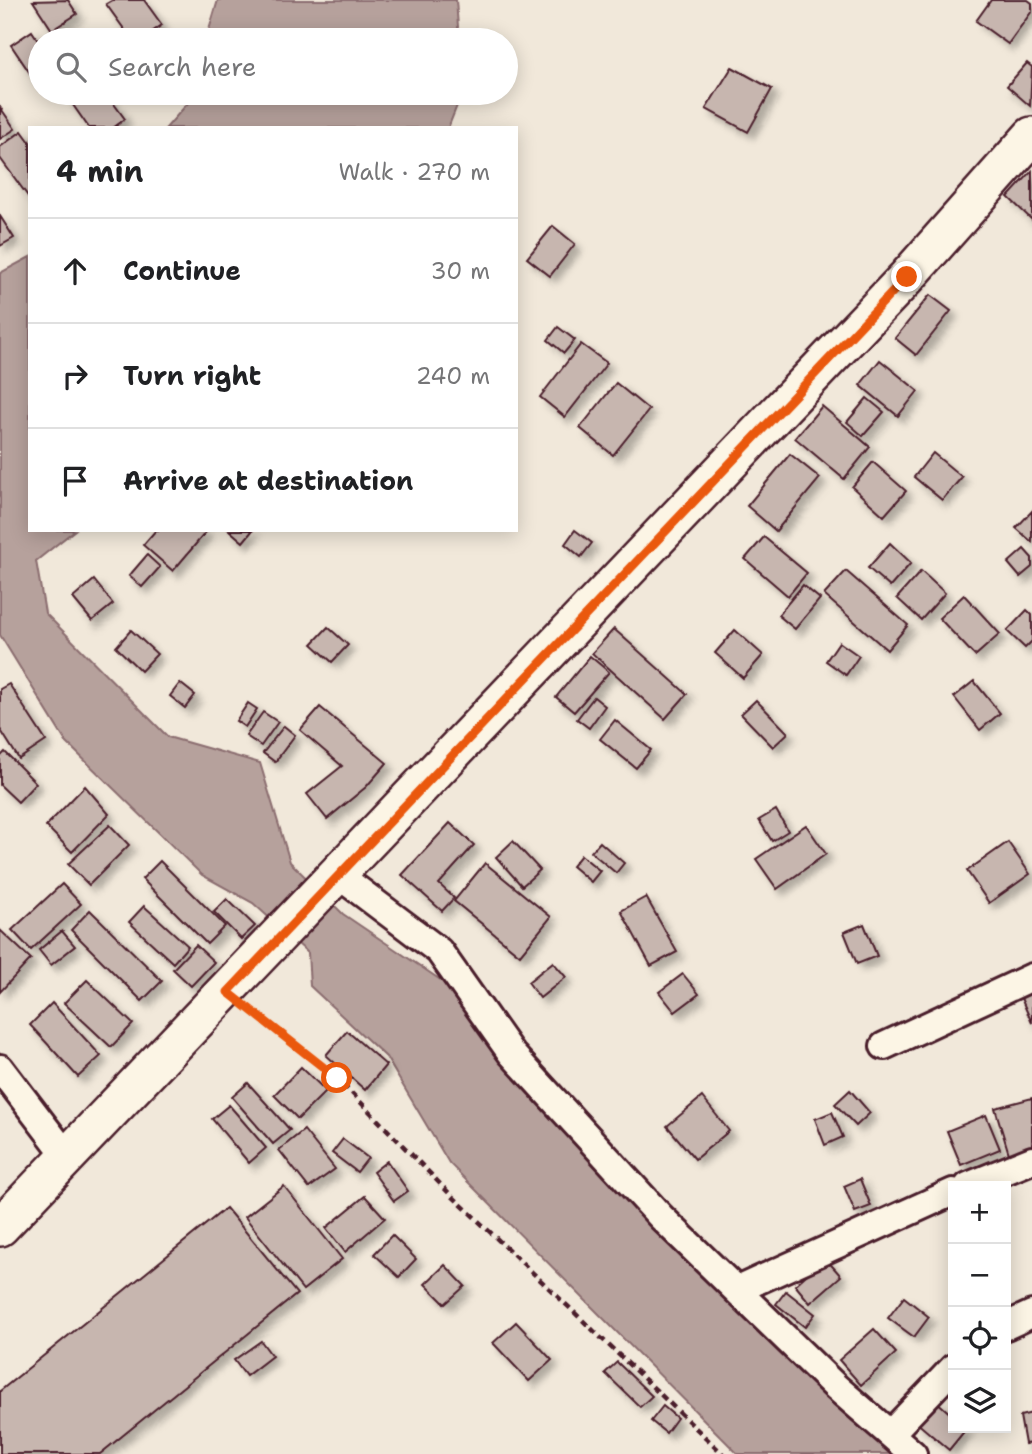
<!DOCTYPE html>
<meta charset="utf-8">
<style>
body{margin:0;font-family:"Shantell Sans",sans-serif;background:#f6f6f6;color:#202124}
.controls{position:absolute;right:21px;bottom:21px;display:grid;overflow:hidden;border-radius:0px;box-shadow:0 4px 18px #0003}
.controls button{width:63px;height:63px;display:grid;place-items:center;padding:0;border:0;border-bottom:2px solid #e0e0e0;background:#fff;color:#202124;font:35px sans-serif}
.stop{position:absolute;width:21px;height:21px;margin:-16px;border:5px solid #ea580c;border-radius:50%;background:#fff}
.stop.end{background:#ea580c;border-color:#fff;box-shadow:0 2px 7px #0008}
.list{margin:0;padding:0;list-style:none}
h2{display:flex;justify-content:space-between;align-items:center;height:91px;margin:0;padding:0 28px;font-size:30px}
h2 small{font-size:23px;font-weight:400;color:#757577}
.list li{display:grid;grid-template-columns:46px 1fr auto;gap:21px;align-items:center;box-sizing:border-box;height:105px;padding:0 28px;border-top:2px solid #e0e0e0}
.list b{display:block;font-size:26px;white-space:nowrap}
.list em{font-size:23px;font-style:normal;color:#757577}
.icon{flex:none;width:38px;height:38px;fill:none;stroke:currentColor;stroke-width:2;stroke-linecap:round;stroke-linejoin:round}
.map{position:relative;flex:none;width:1032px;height:1454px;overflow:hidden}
.search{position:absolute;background:#fff;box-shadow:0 4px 18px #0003;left:28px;top:28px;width:490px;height:77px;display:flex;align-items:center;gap:18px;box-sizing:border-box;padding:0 24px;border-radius:38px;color:#757577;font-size:26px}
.panel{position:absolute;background:#fff;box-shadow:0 4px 18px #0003;left:28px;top:126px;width:490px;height:406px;border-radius:0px}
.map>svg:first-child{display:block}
.water{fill:#b6a19c;stroke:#8b6d6f;stroke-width:2}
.building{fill:#c7b6af;stroke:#4a1f2b;stroke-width:2;filter:url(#shadow)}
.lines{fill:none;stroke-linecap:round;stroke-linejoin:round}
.street-casing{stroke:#4a1f2b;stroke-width:32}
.secondary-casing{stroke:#4a1f2b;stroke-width:42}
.path{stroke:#4a1f2b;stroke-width:4.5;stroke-dasharray:7 5;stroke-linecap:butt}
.street{stroke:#fcf5e5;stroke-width:26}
.secondary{stroke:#fcf5e5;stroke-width:37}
.route{stroke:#ea580c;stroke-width:9}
</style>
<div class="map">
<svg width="1032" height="1454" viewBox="0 0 1032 1454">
<defs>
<filter id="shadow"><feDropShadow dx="6" dy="6" stdDeviation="3.5" flood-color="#0004"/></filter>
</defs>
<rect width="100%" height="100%" fill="#f1e8da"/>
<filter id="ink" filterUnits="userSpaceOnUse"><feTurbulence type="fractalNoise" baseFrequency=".0143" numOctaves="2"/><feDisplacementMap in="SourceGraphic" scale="14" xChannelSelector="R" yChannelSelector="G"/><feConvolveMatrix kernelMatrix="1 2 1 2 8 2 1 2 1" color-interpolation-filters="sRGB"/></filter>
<g filter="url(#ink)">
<g class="water">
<path d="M 218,0 L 456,0 L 459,40 L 206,40 Z"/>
<path d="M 191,93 L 462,93 L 448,128 L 166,128 L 188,103 Z"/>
<path d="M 30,257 L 30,530 L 75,530 L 36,561 L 45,613 L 168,737 L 260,763 L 290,862 L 343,914 L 442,981 L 658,1226 L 891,1454 L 738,1454 L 449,1163 L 386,1057 L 310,986 L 308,953 L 253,903 L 202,875 L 66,742 L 0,635 L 0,273 Z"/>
</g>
<g class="building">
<path d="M 68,0 L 77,14 L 52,30 L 33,1 Z"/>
<path d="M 113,0 L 144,0 L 162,25 L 140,40 L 132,40 L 106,4 Z"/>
<path d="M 991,0 L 1028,0 L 1032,3 L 1032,11 L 1008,44 L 976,21 Z"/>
<path d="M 32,31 L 40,43 L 40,75 L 34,79 L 11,45 Z"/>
<path d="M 1027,63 L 1032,67 L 1030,106 L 1007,86 Z"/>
<path d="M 732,67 L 772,89 L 748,132 L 706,109 Z"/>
<path d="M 70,93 L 106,93 L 125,119 L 113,128 L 89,128 L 66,95 Z"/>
<path d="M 0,107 L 15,129 L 0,139 Z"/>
<path d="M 22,131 L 30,142 L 30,199 L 0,158 L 0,147 Z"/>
<path d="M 1032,171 L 1032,220 L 1008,197 Z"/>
<path d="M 0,216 L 14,238 L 0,246 Z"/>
<path d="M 553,226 L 575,244 L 550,276 L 527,258 Z"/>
<path d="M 930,295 L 951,311 L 916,355 L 895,338 Z"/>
<path d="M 558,327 L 575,340 L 564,353 L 548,340 Z"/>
<path d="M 581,344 L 607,363 L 565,417 L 540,397 Z"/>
<path d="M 880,360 L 918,391 L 898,416 L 860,385 Z"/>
<path d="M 616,383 L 649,410 L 613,455 L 580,428 Z"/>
<path d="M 867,398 L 884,412 L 863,436 L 847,422 Z"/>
<path d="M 822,406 L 870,447 L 844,479 L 795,438 Z"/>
<path d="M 933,453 L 962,477 L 942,500 L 914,477 Z"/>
<path d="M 790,454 L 820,478 L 776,531 L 747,506 Z"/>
<path d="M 873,462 L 906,491 L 884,516 L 852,487 Z"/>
<path d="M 1032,511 L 1032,542 L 1016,528 Z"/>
<path d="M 156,530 L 204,530 L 206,532 L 173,571 L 143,545 Z"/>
<path d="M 229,530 L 253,530 L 243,542 Z"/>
<path d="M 575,530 L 592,543 L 581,557 L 565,544 Z"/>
<path d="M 764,537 L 807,573 L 788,596 L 745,559 Z"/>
<path d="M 890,543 L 911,563 L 890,587 L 868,568 Z"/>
<path d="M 1024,549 L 1032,558 L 1032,567 L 1020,577 L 1008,563 Z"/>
<path d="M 147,555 L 160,567 L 142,587 L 129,576 Z"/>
<path d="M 846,571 L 908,625 L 887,650 L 824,595 Z"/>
<path d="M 921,571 L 945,593 L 921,620 L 897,598 Z"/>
<path d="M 94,580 L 113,604 L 92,621 L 73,598 Z"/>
<path d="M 803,585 L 820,599 L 795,629 L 778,615 Z"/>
<path d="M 964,595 L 1000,634 L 975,656 L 939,618 Z"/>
<path d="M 1027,610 L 1032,615 L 1032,641 L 1025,648 L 1007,631 Z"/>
<path d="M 328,627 L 348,645 L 332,662 L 312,644 Z"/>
<path d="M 614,629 L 687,694 L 665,719 L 592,653 Z"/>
<path d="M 131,630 L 157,654 L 141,671 L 116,647 Z"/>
<path d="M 735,630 L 763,655 L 743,678 L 715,653 Z"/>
<path d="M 839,642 L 859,656 L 846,675 L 826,661 Z"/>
<path d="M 590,656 L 609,672 L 574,712 L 556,697 Z"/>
<path d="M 974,681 L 1000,713 L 980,730 L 954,697 Z"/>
<path d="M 180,683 L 195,695 L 185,708 L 170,696 Z"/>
<path d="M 9,684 L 46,741 L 19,759 L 0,729 L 0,689 Z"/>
<path d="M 594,697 L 605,706 L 589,728 L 577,719 Z"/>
<path d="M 756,700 L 788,733 L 773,747 L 741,714 Z"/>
<path d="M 248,703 L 257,709 L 245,727 L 236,721 Z"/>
<path d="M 320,707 L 387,763 L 366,787 L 327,819 L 307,794 L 342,766 L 300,730 Z"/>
<path d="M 263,712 L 278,722 L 261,746 L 246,736 Z"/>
<path d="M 615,720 L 651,750 L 636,768 L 600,739 Z"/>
<path d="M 284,726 L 295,735 L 275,762 L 263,753 Z"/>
<path d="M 5,752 L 36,783 L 18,802 L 0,785 L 0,757 Z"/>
<path d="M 85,786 L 109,814 L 72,852 L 46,826 Z"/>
<path d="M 776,810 L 788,831 L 772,841 L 759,820 Z"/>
<path d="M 450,823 L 474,845 L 439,884 L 454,898 L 442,911 L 402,875 Z"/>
<path d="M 110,825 L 129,845 L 89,885 L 68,864 Z"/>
<path d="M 806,825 L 826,854 L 777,889 L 756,859 Z"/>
<path d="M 513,841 L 540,870 L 522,886 L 496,857 Z"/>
<path d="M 600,842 L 624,863 L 616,873 L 591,852 Z"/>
<path d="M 1008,842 L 1030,874 L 989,903 L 967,871 Z"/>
<path d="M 581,855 L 600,871 L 591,882 L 572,866 Z"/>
<path d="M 160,861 L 225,926 L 207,944 L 142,879 Z"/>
<path d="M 485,863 L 551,917 L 520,955 L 454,901 Z"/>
<path d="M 62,884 L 81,904 L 31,950 L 12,930 Z"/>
<path d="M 646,897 L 677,952 L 651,966 L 621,911 Z"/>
<path d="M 227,899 L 255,926 L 241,939 L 214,912 Z"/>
<path d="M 144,906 L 188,946 L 173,963 L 129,922 Z"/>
<path d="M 90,910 L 162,981 L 142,1001 L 71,930 Z"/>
<path d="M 864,924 L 877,956 L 857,964 L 844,932 Z"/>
<path d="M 0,930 L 31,959 L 0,992 Z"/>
<path d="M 62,931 L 75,946 L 51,965 L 39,950 Z"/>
<path d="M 196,945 L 214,962 L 191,986 L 173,969 Z"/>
<path d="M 553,962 L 566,977 L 540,998 L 528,982 Z"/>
<path d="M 683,974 L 699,994 L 675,1012 L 659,992 Z"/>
<path d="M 87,980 L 133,1024 L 111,1047 L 64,1003 Z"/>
<path d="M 1032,990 L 1032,1023 L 1020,996 Z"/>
<path d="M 52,1003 L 101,1056 L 78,1077 L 30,1025 Z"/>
<path d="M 347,1031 L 386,1065 L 365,1090 L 326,1055 Z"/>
<path d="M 301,1067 L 326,1091 L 298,1119 L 274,1095 Z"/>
<path d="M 248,1083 L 290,1130 L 273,1144 L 232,1097 Z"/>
<path d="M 850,1090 L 870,1113 L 856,1126 L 835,1104 Z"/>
<path d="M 702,1097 L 729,1131 L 695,1159 L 667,1126 Z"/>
<path d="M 1032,1098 L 1032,1148 L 1009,1154 L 995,1108 Z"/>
<path d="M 229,1105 L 266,1148 L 249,1163 L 212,1119 Z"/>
<path d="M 832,1112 L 843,1137 L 825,1145 L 815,1119 Z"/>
<path d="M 986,1115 L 1000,1149 L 961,1165 L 947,1131 Z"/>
<path d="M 304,1130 L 335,1169 L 309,1188 L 279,1150 Z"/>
<path d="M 343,1139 L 368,1158 L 357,1172 L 332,1153 Z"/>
<path d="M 387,1161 L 408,1191 L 394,1201 L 373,1172 Z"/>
<path d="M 860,1179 L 871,1206 L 855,1212 L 844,1186 Z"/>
<path d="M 284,1186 L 342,1259 L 303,1290 L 245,1217 Z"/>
<path d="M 365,1196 L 385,1218 L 345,1252 L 326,1228 Z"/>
<path d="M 226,1208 L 297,1294 L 100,1454 L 0,1454 L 0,1391 Z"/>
<path d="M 392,1235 L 416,1259 L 399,1277 L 374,1254 Z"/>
<path d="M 825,1258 L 841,1276 L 810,1303 L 795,1285 Z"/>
<path d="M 445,1265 L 465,1286 L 445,1304 L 425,1284 Z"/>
<path d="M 786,1291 L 815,1314 L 805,1327 L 776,1304 Z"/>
<path d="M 904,1297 L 929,1317 L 914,1337 L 888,1318 Z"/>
<path d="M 516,1322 L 552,1360 L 529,1381 L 493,1343 Z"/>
<path d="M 874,1329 L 896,1353 L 861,1385 L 839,1360 Z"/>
<path d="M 261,1341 L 272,1356 L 246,1376 L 234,1360 Z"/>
<path d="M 617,1362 L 652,1396 L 640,1407 L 605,1373 Z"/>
<path d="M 935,1400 L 953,1416 L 953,1428 L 967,1428 L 949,1450 L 916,1422 Z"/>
<path d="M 663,1406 L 677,1418 L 666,1433 L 651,1421 Z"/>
<path d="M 1032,1413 L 1032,1443 L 1025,1444 L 1020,1416 Z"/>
</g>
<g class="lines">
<g class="street-casing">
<g id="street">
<path d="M 337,874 L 439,951 L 511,1053 L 661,1217 L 836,1387 L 913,1454"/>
<path d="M 884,1046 L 1032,977"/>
<path d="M 0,1068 L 67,1156"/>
<path d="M 968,1186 L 1032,1160"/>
<path d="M 737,1290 L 953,1192"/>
<path d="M 1006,1326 L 1032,1314"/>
<path d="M 891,1433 L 953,1368"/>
</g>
</g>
<g class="secondary-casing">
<path id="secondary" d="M 0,1227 L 907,277 L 1032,136"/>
</g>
<path class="path" d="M 250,1009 L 337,1078 L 449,1193 L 723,1454"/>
<use href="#street" class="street"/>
<use href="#secondary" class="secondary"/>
</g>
</g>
<g class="lines" filter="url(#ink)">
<path class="route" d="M 337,1078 L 228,992 L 907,277"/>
</g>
</svg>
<div class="controls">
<button>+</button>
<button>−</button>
<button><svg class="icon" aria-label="locate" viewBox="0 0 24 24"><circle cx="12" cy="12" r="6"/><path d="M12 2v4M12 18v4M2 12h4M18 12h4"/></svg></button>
<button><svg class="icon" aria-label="layers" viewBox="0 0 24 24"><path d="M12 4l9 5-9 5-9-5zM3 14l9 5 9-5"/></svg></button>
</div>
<div class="stop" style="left:337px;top:1078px"></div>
<div class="stop end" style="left:907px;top:277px"></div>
<div class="search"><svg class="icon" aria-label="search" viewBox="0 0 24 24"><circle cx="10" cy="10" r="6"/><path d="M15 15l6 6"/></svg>Search here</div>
<section class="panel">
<h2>4 min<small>Walk · 270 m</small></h2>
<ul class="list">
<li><svg class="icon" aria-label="ahead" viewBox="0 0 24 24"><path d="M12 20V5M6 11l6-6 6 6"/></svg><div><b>Continue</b></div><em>30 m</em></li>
<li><svg class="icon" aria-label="right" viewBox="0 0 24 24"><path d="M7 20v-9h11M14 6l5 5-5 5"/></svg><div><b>Turn right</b></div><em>240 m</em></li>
<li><svg class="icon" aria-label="arrive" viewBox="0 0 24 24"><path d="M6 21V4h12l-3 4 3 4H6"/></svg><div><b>Arrive at destination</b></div></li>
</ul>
</section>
</div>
